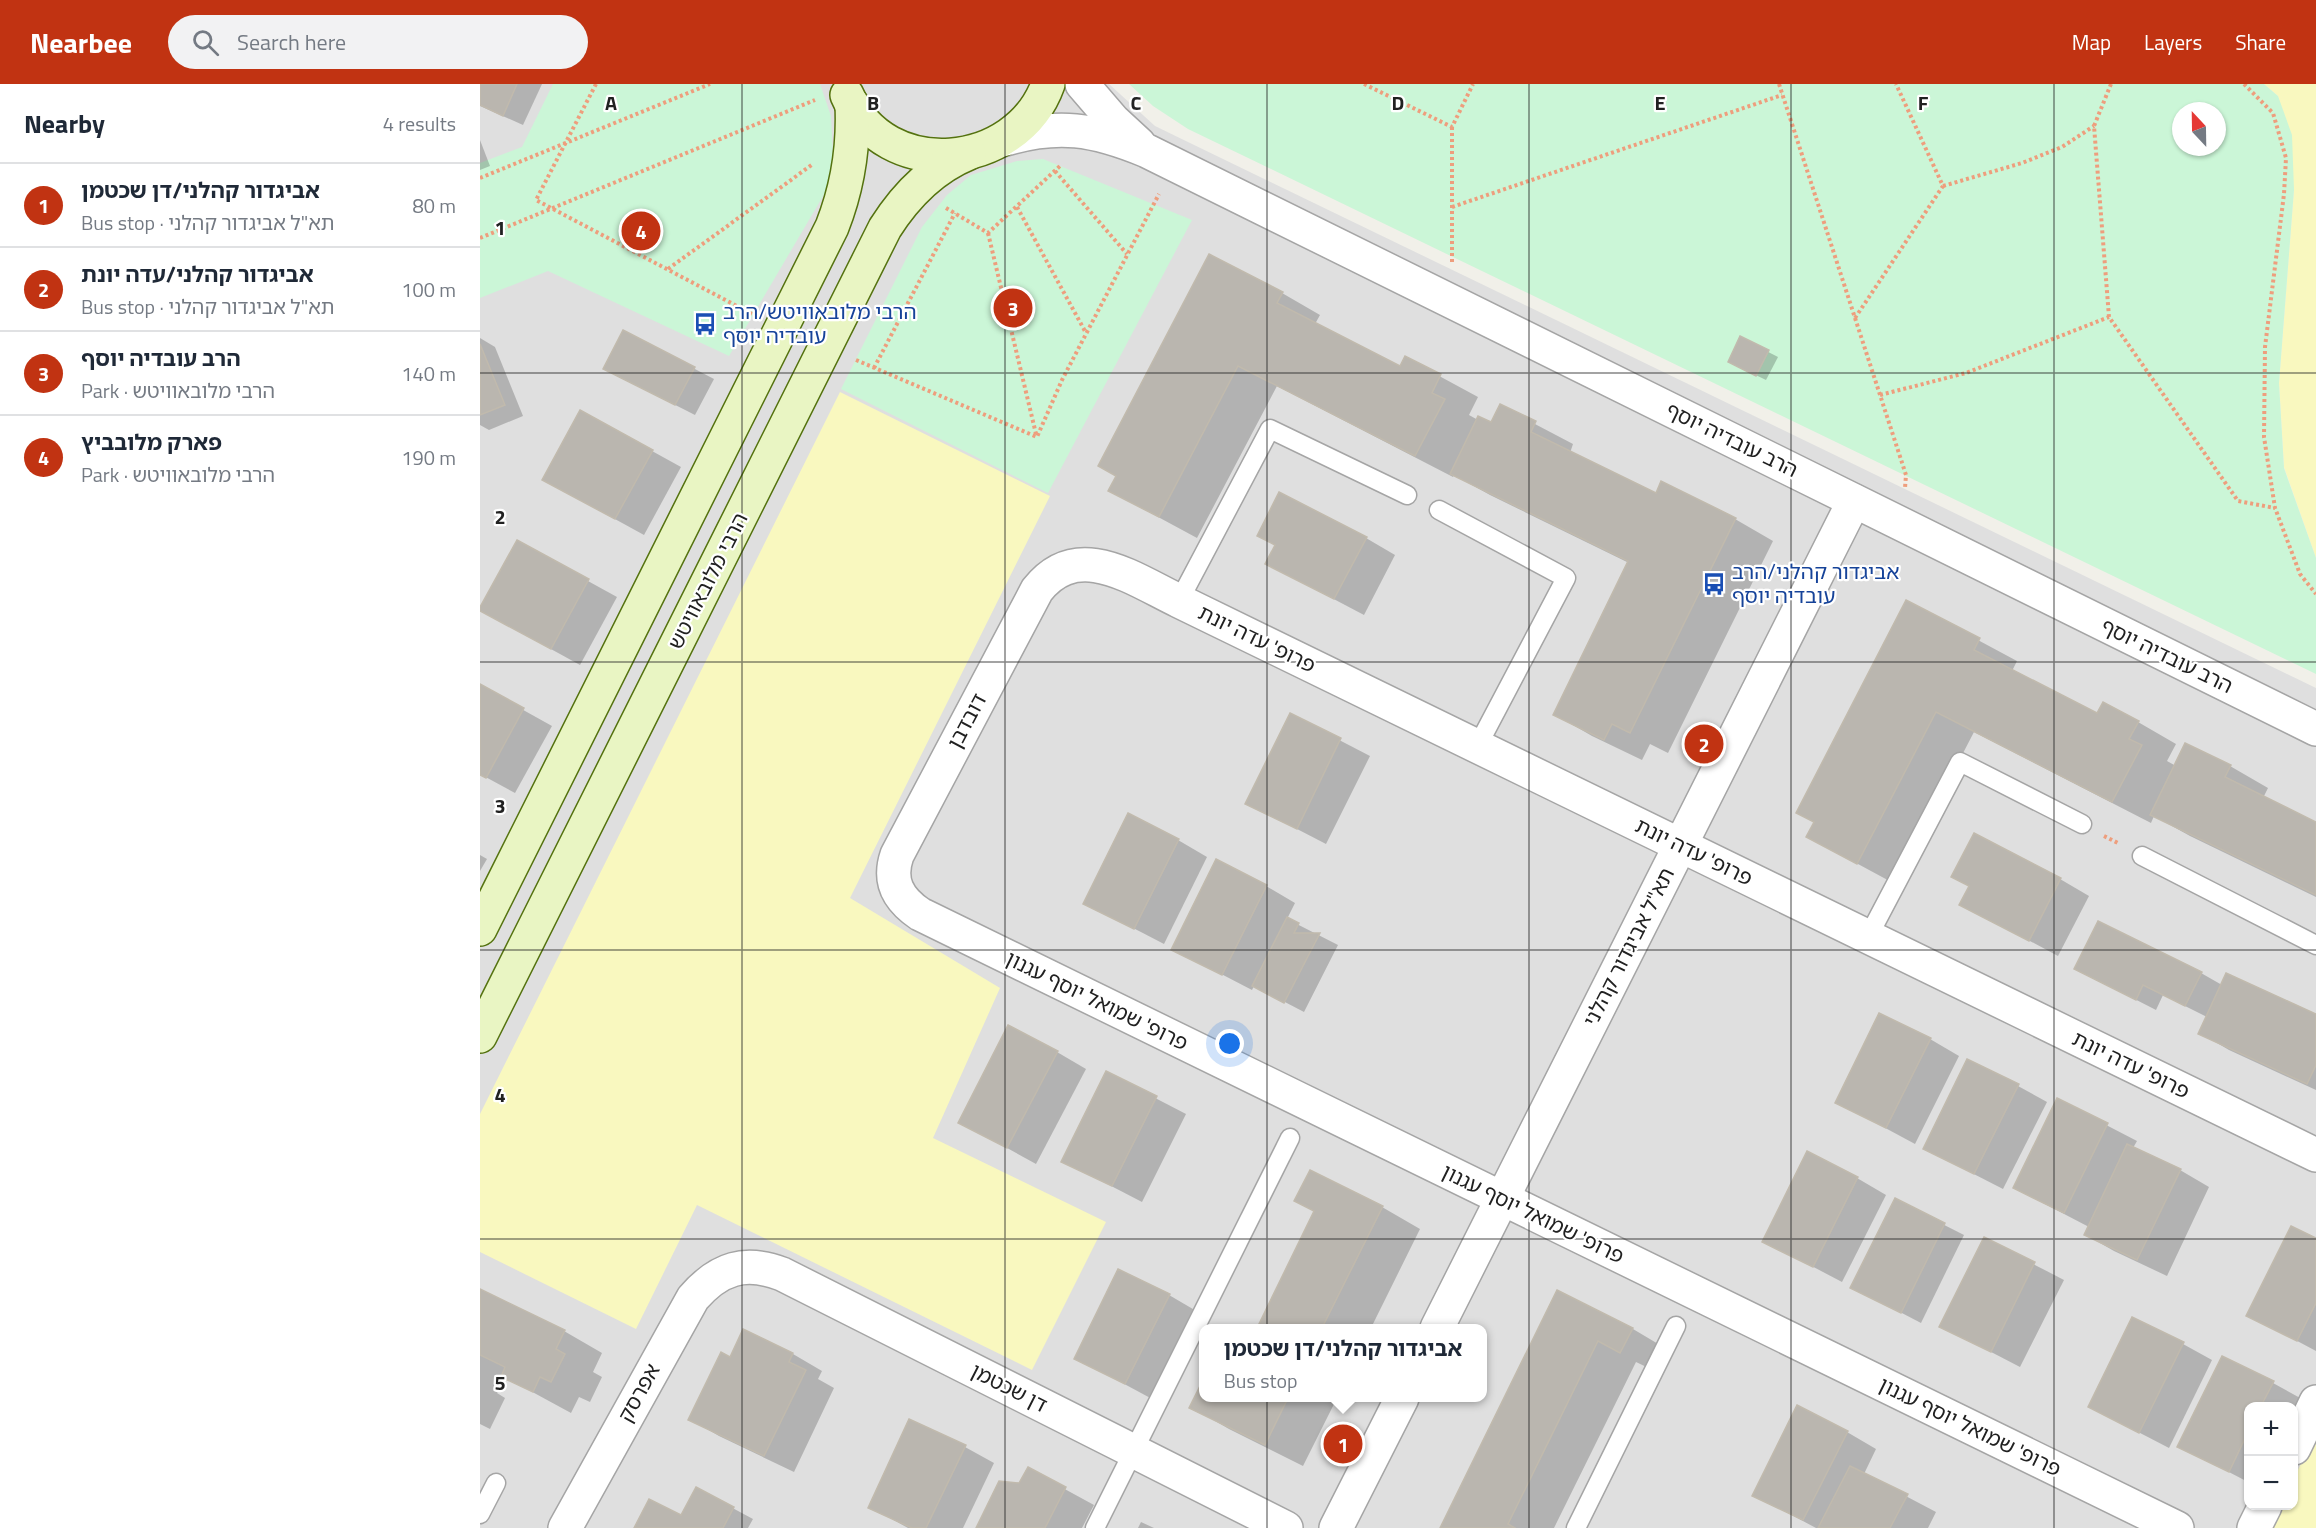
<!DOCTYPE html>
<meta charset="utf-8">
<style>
body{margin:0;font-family:"Titillium Web","Noto Sans Hebrew",sans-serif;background:#f2f2f3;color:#1f2937}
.controls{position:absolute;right:18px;bottom:18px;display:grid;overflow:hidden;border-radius:12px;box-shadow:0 2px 4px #0004}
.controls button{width:54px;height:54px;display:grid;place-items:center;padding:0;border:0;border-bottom:2px solid #e0e1e3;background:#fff;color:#1f2937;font:30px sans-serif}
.compass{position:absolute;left:1692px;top:18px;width:54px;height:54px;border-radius:50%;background:#fff;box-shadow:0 2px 4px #0004;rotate:338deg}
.you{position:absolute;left:750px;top:960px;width:21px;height:21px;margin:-15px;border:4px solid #fff;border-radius:50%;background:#1a73e8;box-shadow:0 0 0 9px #1a73e833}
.badge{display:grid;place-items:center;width:39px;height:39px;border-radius:50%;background:#c13312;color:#fff;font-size:20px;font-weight:700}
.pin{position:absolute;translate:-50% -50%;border:3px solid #fff;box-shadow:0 2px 6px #0006}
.popup{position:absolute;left:719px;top:1240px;width:288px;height:78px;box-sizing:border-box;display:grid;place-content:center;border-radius:12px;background:#fff;filter:drop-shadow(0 2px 4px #0005);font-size:20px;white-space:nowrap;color:#747a83}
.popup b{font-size:22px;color:#1f2937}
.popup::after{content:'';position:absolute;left:50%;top:100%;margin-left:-12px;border:12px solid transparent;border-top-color:#fff}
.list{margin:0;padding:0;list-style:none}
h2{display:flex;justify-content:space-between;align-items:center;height:78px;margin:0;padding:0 24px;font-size:26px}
h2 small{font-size:20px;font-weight:400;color:#747a83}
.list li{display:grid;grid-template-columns:39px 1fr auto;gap:18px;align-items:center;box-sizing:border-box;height:84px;padding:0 24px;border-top:2px solid #e0e1e3}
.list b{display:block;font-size:22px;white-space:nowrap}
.list p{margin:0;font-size:20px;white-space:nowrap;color:#747a83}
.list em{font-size:20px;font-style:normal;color:#747a83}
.icon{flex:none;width:33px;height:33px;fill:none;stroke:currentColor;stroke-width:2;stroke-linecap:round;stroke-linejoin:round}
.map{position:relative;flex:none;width:1836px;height:1444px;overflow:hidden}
header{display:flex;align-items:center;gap:36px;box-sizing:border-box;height:84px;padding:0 30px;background:#c13312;color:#fff}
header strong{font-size:28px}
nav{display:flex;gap:33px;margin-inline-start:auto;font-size:21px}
.search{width:420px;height:54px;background:#f2f2f3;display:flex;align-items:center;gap:15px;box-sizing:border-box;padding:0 21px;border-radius:33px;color:#747a83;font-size:22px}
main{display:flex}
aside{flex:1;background:#fff}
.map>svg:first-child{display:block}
.residential{fill:#dfdfdf;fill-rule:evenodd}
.sand{fill:#f9f8bf}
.park{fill:#cbf6d7;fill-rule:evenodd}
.shadow{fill:#0003}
.building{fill:#bab6af;stroke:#c1baad;stroke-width:1.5}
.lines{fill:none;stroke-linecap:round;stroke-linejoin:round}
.service-casing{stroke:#a5a5a5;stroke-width:21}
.minor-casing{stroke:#a5a5a5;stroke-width:36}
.tertiary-casing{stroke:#a5a5a5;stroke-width:36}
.secondary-casing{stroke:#54720f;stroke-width:36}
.path{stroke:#ee9e7d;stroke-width:4;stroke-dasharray:3 3;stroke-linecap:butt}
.service{stroke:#fff;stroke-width:18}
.minor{stroke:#fff;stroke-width:33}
.tertiary{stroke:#fff;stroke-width:33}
.secondary{stroke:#e9f5c3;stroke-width:33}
.grid{fill:none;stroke:#212121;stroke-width:1.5;stroke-opacity:0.55}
.labels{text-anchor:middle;stroke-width:4.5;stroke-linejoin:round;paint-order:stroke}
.transit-label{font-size:21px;fill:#164399;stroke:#fff;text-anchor:start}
.street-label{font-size:21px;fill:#212121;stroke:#fff}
.grid-label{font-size:20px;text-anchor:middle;font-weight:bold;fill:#212121;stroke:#fff;stroke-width:4.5;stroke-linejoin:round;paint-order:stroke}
</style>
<header>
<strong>Nearbee</strong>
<div class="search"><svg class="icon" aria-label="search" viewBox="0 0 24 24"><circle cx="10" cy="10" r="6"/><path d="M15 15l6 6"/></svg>Search here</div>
<nav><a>Map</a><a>Layers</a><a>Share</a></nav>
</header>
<main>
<aside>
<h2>Nearby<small>4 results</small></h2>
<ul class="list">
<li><span class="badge">1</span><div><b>אביגדור קהלני/דן שכטמן</b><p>Bus stop · תא&quot;ל אביגדור קהלני</p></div><em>80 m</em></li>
<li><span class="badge">2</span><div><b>אביגדור קהלני/עדה יונת</b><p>Bus stop · תא&quot;ל אביגדור קהלני</p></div><em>100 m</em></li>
<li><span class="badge">3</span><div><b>הרב עובדיה יוסף</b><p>Park · הרבי מלובאוויטש</p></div><em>140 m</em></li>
<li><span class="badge">4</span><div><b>פארק מלובביץ</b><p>Park · הרבי מלובאוויטש</p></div><em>190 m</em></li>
</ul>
</aside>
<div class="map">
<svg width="1836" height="1444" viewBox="0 0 1836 1444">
<rect width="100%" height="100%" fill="#f1f0e9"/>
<path class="residential" d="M 0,0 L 629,0 L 675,42 L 1836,604 L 1836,1444 L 0,1444 ZM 724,1244 L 1002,1244 L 1002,1314 L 724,1314 ZM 1768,1322 L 1814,1322 L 1814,1422 L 1768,1422 Z"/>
<g class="sand">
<path d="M 1784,0 L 1836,0 L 1836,474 L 1804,383 L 1799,299 L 1814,106 L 1798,12 Z"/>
<path d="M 360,308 L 570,412 L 370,814 L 520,904 L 453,1054 L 626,1138 L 552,1286 L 217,1121 L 156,1245 L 0,1168 L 0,1030 Z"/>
<path d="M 1836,1349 L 1836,1444 L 1789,1444 L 1800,1422 L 1814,1422 L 1814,1394 Z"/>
</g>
<g class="park">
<path d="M 73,0 L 340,0 L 351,32 L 353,74 L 346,107 L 249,272 L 68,187 L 0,214 L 0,79 L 42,63 Z"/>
<path d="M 649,0 L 1784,0 L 1798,12 L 1812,51 L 1814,106 L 1799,299 L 1804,384 L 1836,474 L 1836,590 L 708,45 L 673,22 ZM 1701,27 L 1737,27 L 1737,63 L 1701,63 Z"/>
<path d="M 563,75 L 712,136 L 568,409 L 361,305 L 442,143 L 467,111 L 491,91 L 537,77 Z"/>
</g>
<g class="shadow">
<path d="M 0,0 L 62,0 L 43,41 L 0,22 Z"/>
<path d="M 0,56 L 10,82 L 0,86 Z"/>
<path d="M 802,209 L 840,231 L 835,240 L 920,284 L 926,274 L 998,313 L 989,331 L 998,336 L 1012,340 L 1021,322 L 1093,360 L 1090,369 L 1176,411 L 1255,435 L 1293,457 L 1188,669 L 1170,660 L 1162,676 L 1112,652 L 1074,630 L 1149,479 L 1010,411 L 974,391 L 973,393 L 797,302 L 717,454 L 630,407 Z"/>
<path d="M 144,248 L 234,295 L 215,331 L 144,295 Z"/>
<path d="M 0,254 L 15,263 L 43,332 L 9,346 L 0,341 Z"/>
<path d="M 1261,254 L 1298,273 L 1286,296 L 1259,283 Z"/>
<path d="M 172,367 L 201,383 L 164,451 L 93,412 Z"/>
<path d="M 886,454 L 915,471 L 884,531 L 787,480 Z"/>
<path d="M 37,458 L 137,513 L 100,581 L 29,542 Z"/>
<path d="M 1427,518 L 1537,577 L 1532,587 L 1618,631 L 1658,638 L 1696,660 L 1687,677 L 1696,682 L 1706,661 L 1750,682 L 1788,704 L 1783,714 L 1836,740 L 1836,813 L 1710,752 L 1674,732 L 1671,739 L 1494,648 L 1415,800 L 1328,753 Z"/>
<path d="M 0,602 L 72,642 L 35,709 L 0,690 Z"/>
<path d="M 811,631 L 890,672 L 846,760 L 767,719 Z"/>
<path d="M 698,756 L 727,773 L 684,860 L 605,819 Z"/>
<path d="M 0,771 L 7,775 L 0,787 Z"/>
<path d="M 1580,795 L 1609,812 L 1578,872 L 1481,820 Z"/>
<path d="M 786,802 L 815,819 L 807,835 L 858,861 L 824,928 L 774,902 L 772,906 L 693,865 Z"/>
<path d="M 1596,885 L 1721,889 L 1742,901 L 1836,932 L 1836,1006 L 1749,966 L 1720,949 L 1727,933 L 1683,911 L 1676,926 Z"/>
<path d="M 1450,955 L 1479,972 L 1435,1060 L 1357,1018 Z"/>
<path d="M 577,968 L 606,985 L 556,1080 L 480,1038 Z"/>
<path d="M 627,989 L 706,1030 L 662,1118 L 583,1077 Z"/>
<path d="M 1538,1002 L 1567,1018 L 1523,1105 L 1445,1065 Z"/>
<path d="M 1578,1016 L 1657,1057 L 1653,1064 L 1700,1086 L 1729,1103 L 1687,1192 L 1634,1167 L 1606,1151 L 1609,1143 L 1534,1104 Z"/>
<path d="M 1377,1094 L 1406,1111 L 1362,1198 L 1284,1157 Z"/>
<path d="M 1415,1116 L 1484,1151 L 1441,1239 L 1372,1203 Z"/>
<path d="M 816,1117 L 902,1123 L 940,1145 L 891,1244 L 778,1244 L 836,1128 Z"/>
<path d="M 1505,1155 L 1584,1196 L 1540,1283 L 1461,1242 Z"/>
<path d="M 1836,1156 L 1836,1267 L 1768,1231 Z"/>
<path d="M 0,1207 L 84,1247 L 122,1269 L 113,1288 L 122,1293 L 110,1318 L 99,1313 L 91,1329 L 25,1293 L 17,1309 L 25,1314 L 10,1345 L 0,1340 Z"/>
<path d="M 1078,1208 L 1153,1245 L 1190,1267 L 1179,1289 L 1156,1278 L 1074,1444 L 962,1444 Z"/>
<path d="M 689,1211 L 718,1228 L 674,1316 L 596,1274 Z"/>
<path d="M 264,1247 L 313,1270 L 342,1287 L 338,1295 L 354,1304 L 314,1388 L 239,1352 L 210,1335 L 250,1275 Z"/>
<path d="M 1703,1260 L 1732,1276 L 1689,1364 L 1610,1323 Z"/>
<path d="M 1793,1299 L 1822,1315 L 1814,1332 L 1814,1322 L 1768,1322 L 1768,1398 L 1699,1362 Z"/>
<path d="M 724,1314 L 857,1314 L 823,1382 L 749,1345 L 711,1323 Z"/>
<path d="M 1367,1348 L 1396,1365 L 1384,1390 L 1456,1428 L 1448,1444 L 1336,1444 L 1274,1411 Z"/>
<path d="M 485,1363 L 514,1379 L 483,1444 L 428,1444 L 390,1423 Z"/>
<path d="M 548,1385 L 614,1421 L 602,1444 L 497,1444 L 540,1401 Z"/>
<path d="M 217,1405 L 273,1435 L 268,1444 L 156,1444 L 202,1433 Z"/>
<path d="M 661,1438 L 674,1444 L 658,1444 Z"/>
</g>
<g class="building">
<path d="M 0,0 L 37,0 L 23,32 L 0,21 Z"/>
<path d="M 729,170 L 803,208 L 797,219 L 920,282 L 925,272 L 961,290 L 952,309 L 965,315 L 935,372 L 758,282 L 679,433 L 628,407 L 636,392 L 618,382 Z"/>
<path d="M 143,246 L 215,283 L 195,321 L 123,285 Z"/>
<path d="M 1260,252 L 1289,266 L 1276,292 L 1248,278 Z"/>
<path d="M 0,260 L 25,321 L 0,331 Z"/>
<path d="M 1020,320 L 1056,337 L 1051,348 L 1176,409 L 1181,397 L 1256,434 L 1150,649 L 1132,640 L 1124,656 L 1073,631 L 1148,477 L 970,390 L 998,332 L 1011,338 Z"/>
<path d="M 100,326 L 173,366 L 135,435 L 62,396 Z"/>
<path d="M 799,408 L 887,453 L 854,515 L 785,480 L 795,461 L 777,452 Z"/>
<path d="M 37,456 L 109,495 L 71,565 L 0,527 L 0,523 Z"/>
<path d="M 1426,516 L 1500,554 L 1494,566 L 1617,629 L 1623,618 L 1659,637 L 1649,655 L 1662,661 L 1632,718 L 1456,628 L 1377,780 L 1326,753 L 1334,738 L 1316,729 Z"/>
<path d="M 0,600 L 44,624 L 6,694 L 0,691 Z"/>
<path d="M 810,629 L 861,654 L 817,745 L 765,720 Z"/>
<path d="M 1705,659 L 1751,681 L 1745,693 L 1836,738 L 1836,811 L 1670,731 Z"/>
<path d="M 648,729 L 699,755 L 654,845 L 603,820 Z"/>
<path d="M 1494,749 L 1581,794 L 1549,857 L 1479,821 L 1489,802 L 1471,793 Z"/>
<path d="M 736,775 L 787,801 L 742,891 L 691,866 Z"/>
<path d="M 807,833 L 819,839 L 814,849 L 840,849 L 804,919 L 772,902 Z"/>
<path d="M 1618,837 L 1722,888 L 1705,922 L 1663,901 L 1656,916 L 1594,885 Z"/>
<path d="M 1746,889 L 1836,930 L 1836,981 L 1827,1000 L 1718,950 Z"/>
<path d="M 1399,929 L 1451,954 L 1406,1044 L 1355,1019 Z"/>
<path d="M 528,941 L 578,967 L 527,1064 L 478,1039 Z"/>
<path d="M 1487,975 L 1539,1000 L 1494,1090 L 1443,1065 Z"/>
<path d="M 626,987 L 677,1012 L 632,1102 L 581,1078 Z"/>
<path d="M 1577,1014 L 1628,1039 L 1584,1129 L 1533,1104 Z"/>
<path d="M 1647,1060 L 1701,1085 L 1657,1176 L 1604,1151 Z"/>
<path d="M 1327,1067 L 1378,1093 L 1333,1183 L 1282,1158 Z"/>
<path d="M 830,1086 L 903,1122 L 842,1244 L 777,1244 L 834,1127 L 814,1117 Z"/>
<path d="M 1415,1114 L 1465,1139 L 1421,1229 L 1370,1204 Z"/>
<path d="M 1811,1142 L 1836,1154 L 1836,1219 L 1817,1257 L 1766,1232 Z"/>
<path d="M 1504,1153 L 1555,1178 L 1511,1268 L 1459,1243 Z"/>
<path d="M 638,1185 L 690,1210 L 645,1300 L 594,1275 Z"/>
<path d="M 0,1205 L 85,1246 L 76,1265 L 85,1270 L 71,1298 L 60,1293 L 53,1308 L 21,1293 L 25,1283 L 0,1271 Z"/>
<path d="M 1077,1206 L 1153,1244 L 1140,1269 L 1118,1257 L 1028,1440 L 1035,1444 L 960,1444 Z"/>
<path d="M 1652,1233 L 1704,1258 L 1659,1349 L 1608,1323 Z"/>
<path d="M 263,1245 L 313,1269 L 309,1278 L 326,1286 L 284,1372 L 208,1336 L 241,1268 L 250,1273 Z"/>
<path d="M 1742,1272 L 1794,1297 L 1781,1322 L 1768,1322 L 1768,1348 L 1749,1388 L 1697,1363 Z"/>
<path d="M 722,1298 L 724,1299 L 724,1314 L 808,1314 L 785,1361 L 709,1324 Z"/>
<path d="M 1317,1321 L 1368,1347 L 1323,1436 L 1272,1412 Z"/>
<path d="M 429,1335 L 486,1361 L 446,1444 L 432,1444 L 388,1424 Z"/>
<path d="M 1370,1382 L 1428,1410 L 1410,1444 L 1338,1444 Z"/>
<path d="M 548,1383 L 586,1403 L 565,1444 L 496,1444 L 519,1397 L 539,1399 Z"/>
<path d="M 216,1403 L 254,1423 L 243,1444 L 154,1444 L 169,1415 L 201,1431 Z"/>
</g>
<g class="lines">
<g class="service-casing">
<g id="service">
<path d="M 959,426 L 1086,494 L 997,663"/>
<path d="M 699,517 L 790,345 L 927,411"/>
<path d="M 1662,772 L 1836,861"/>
<path d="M 1388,853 L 1480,678 L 1602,740"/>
<path d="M 0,1430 L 16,1399"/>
<path d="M 615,1444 L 810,1054"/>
<path d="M 1096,1444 L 1196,1242"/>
</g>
</g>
<g class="minor-casing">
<g id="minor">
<path d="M 957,1244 L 1374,417"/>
<path d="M 1814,1364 L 1836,1318"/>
<path d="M 85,1444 L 213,1214 C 239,1184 265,1176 302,1190 L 806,1444"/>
<path d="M 856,1444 L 922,1314"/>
<path d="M 1697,1444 L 440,830 C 418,815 408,797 417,771 L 557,506 C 598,454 653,495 699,517 L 1836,1071"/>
<path d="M 1774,1444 L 1785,1422"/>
</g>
</g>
<g class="tertiary-casing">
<g id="tertiary">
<path d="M 602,0 L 633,36 L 659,60"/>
<path d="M 522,56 C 578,39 614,45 667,67 L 1836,645"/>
</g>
</g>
<g class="secondary-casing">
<g id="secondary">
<path d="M 367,11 C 405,99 537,87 568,0"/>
<path d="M 0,845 L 352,143 C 367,105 374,61 372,20"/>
<path d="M 0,952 L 405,144 C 426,111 452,84 489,69"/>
</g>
</g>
<g class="path">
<path d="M 116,0 L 56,116 L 272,230"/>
<path d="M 884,0 L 972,43 L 993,0"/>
<path d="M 1299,0 L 1426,391 L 1425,404"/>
<path d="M 1631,0 L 1614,42 L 1629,233 L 1758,417 L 1795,424"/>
<path d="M 1764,0 L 1793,29 L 1806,74 L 1804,110 L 1785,263 L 1784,353 L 1795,424 L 1820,490 L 1836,510"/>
<path d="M 972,43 L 972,180"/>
<path d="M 575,87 L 647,170"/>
<path d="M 0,94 L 230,0"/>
<path d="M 1463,102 L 1542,79 L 1582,63 L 1614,42"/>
<path d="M 537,123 L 606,249"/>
<path d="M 972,123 L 1302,11"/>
<path d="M 466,124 L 508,149 L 581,81"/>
<path d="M 508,149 L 556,350"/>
<path d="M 0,154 L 335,16"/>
<path d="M 188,185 L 333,80"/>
<path d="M 1375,234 L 1463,102 L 1416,0"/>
<path d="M 376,276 L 557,353 L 582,296 L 679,110"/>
<path d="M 394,284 L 475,129"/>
<path d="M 1400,311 L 1486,289 L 1629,233"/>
<path d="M 1624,752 L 1638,759"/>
</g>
<use href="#service" class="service"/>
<use href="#minor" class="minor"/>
<use href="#tertiary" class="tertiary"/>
<use href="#secondary" class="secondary"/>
</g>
<path class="grid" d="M 262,0 L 262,1444M 525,0 L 525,1444M 787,0 L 787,1444M 1049,0 L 1049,1444M 1311,0 L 1311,1444M 1574,0 L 1574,1444M 0,289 L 1836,289M 0,578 L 1836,578M 0,866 L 1836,866M 0,1155 L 1836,1155"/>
<defs>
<g id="bus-bare" transform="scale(1.8)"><path d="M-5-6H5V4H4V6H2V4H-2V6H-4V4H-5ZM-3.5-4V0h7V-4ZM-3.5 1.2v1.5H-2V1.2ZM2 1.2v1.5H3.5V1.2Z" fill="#1a4fb4" stroke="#fff" stroke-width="2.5" paint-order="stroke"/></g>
</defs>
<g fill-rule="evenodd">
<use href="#bus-bare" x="225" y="240"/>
<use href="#bus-bare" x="1234" y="500"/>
</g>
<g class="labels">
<g class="transit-label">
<text x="243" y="235">הרבי מלובאוויטש/הרב<tspan x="243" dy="24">עובדיה יוסף</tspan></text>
<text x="1252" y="495">אביגדור קהלני/הרב<tspan x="1252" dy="24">עובדיה יוסף</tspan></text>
</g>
<g class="street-label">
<text transform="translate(1252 356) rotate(26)" y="7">הרב עובדיה יוסף</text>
<text transform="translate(228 497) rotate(-63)" y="7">הרבי מלובאוויטש</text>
<text transform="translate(777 555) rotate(26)" y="7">פרופ' עדה יונת</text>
<text transform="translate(1687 572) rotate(26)" y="7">הרב עובדיה יוסף</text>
<text transform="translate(487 637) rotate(-62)" y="7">דובדבן</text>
<text transform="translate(1214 768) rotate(26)" y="7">פרופ' עדה יונת</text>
<text transform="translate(1149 863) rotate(-63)" y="7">תא"ל אביגדור קהלני</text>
<text transform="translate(617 917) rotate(26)" y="7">פרופ' שמואל יוסף עגנון</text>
<text transform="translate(1651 981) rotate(26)" y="7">פרופ' עדה יונת</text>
<text transform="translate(1053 1130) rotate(26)" y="7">פרופ' שמואל יוסף עגנון</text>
<text transform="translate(529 1304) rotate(27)" y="7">דן שכטמן</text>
<text transform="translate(159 1309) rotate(-61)" y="7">אפרסק</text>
<text transform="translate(1490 1343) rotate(26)" y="7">פרופ' שמואל יוסף עגנון</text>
</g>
</g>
<g class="grid-label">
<text x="131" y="26">A</text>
<text x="393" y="26">B</text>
<text x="656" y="26">C</text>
<text x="918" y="26">D</text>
<text x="1180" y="26">E</text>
<text x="1443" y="26">F</text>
<text x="20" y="151">1</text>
<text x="20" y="440">2</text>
<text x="20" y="729">3</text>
<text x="20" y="1018">4</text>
<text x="20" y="1306">5</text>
</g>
</svg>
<div class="controls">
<button>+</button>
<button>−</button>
</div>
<svg class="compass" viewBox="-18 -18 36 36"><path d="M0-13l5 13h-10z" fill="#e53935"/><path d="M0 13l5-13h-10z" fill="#747a83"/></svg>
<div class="you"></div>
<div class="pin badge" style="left:863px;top:1360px">1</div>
<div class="popup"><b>אביגדור קהלני/דן שכטמן</b>Bus stop</div>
<div class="pin badge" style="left:1224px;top:660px">2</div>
<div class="pin badge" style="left:533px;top:224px">3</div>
<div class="pin badge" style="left:161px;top:147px">4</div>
</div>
</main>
